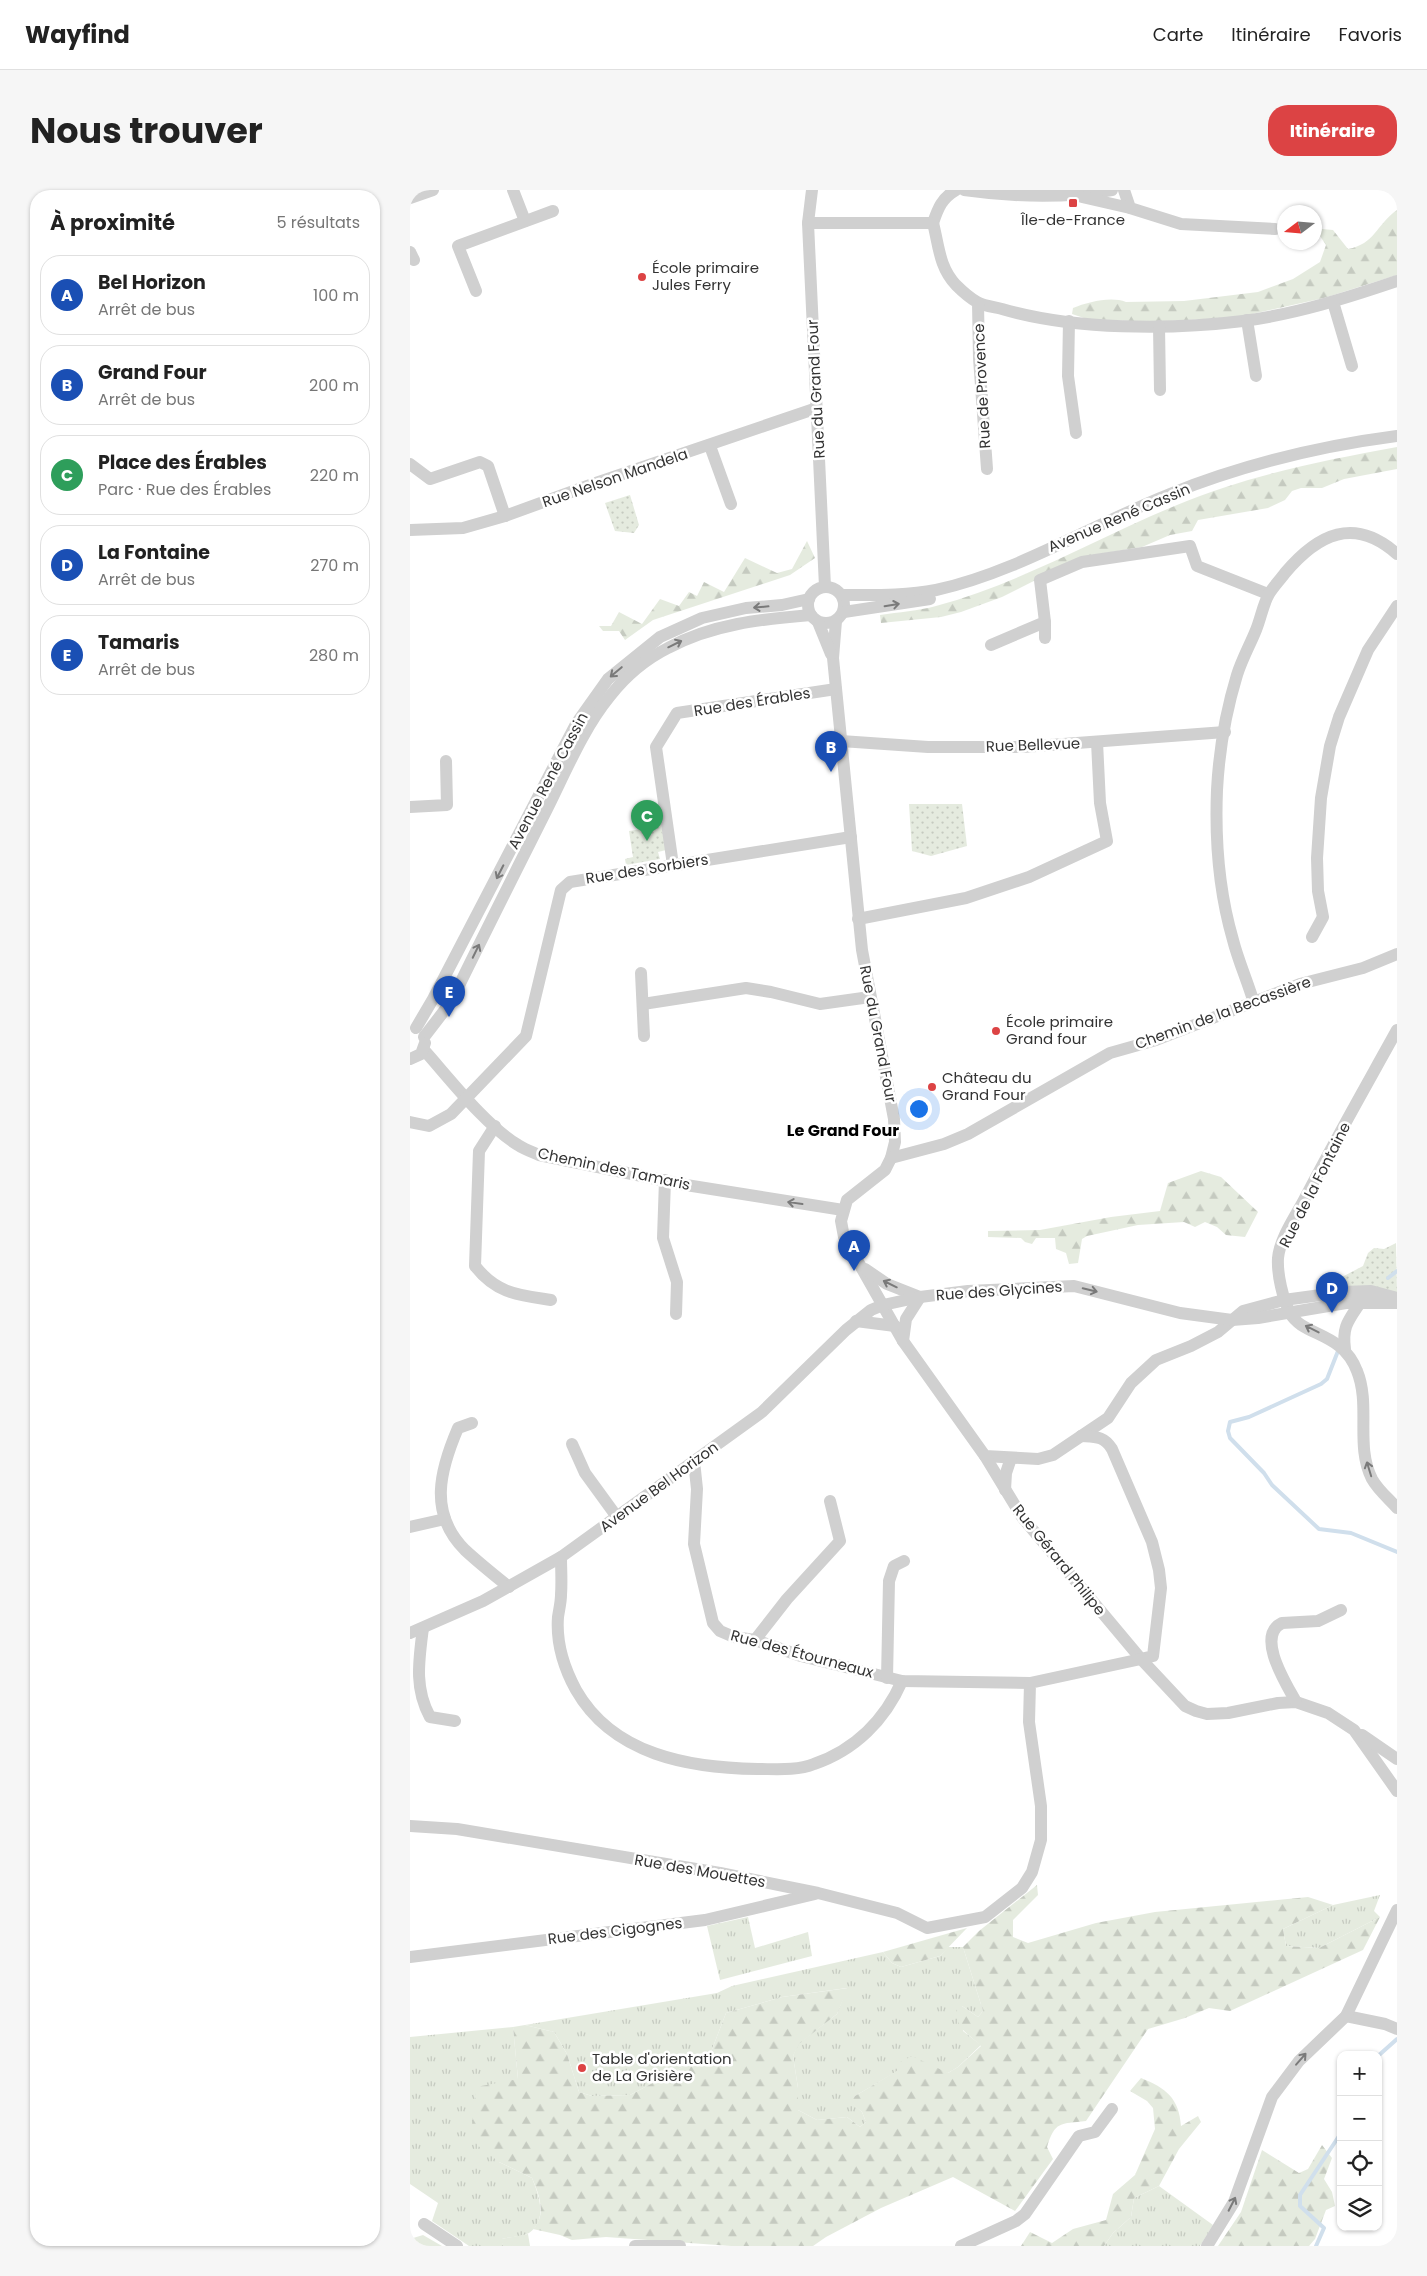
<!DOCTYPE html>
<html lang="fr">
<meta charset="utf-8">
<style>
body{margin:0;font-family:Poppins,sans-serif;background:#f6f6f6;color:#222}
.controls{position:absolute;right:15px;bottom:15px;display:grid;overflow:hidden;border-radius:10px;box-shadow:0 1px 4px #0004}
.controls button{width:45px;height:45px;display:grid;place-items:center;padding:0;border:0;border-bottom:1px solid #e0e0e0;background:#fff;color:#222;font:25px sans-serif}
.compass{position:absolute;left:867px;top:15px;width:45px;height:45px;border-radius:50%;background:#fff;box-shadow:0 1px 4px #0004;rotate:254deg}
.you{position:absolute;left:508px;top:918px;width:18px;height:18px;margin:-12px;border:4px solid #fff;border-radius:50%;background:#1a73e8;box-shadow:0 0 0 8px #1a73e833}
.badge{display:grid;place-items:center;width:32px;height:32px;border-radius:50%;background:#dc4344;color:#fff;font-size:16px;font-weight:700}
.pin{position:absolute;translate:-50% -41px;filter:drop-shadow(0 1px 2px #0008)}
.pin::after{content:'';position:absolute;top:26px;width:18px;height:15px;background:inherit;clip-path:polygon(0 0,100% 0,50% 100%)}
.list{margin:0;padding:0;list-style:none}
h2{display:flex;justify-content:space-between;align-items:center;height:65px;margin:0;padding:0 20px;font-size:21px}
h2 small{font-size:16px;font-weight:400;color:#767676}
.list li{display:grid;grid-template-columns:32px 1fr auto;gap:15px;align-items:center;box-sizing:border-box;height:80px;margin:0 10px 10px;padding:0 10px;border:1px solid #e0e0e0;border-radius:20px}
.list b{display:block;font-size:19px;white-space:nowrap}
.list p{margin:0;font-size:16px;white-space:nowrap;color:#767676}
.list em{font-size:16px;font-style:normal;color:#767676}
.icon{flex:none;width:28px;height:28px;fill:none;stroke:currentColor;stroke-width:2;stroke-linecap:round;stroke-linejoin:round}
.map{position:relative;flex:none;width:987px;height:2056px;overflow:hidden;border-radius:20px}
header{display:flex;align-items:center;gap:30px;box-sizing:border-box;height:70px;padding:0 25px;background:#fff;border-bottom:1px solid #e0e0e0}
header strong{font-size:24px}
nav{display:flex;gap:28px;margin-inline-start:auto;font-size:18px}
.intro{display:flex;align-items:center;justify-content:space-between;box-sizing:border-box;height:120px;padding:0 30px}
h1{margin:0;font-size:35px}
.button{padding:12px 22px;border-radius:20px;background:#dc4344;color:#fff;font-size:18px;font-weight:700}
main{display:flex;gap:30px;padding:0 30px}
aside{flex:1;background:#fff;border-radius:20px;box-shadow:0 1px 4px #0004}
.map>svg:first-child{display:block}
.grass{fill:url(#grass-tufts)}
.forest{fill:url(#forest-firs)}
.park{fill:url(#park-dots)}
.garden{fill:#e5ebdf}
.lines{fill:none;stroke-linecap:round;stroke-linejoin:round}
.stream{stroke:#d0dfec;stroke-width:4}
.minor{stroke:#d0d0d0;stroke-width:12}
.oneway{stroke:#7a7a7a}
.poi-dot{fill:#dc4344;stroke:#fff;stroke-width:2}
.labels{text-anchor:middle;stroke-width:5;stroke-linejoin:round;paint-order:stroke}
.poi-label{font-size:15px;fill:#333;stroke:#fff;text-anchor:start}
.street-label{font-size:15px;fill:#333;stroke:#fff}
.neighbourhood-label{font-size:16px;font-weight:bold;fill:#000;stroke:#fff}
</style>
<header>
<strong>Wayfind</strong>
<nav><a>Carte</a><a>Itinéraire</a><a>Favoris</a></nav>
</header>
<div class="intro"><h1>Nous trouver</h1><a class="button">Itinéraire</a></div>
<main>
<aside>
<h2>À proximité<small>5 résultats</small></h2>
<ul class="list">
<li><span class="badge" style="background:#1a4fb4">A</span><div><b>Bel Horizon</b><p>Arrêt de bus</p></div><em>100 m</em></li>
<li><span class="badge" style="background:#1a4fb4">B</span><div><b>Grand Four</b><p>Arrêt de bus</p></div><em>200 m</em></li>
<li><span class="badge" style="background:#2e9e5b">C</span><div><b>Place des Érables</b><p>Parc · Rue des Érables</p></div><em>220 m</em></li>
<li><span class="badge" style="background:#1a4fb4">D</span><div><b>La Fontaine</b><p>Arrêt de bus</p></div><em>270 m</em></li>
<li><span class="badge" style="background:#1a4fb4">E</span><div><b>Tamaris</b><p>Arrêt de bus</p></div><em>280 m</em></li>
</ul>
</aside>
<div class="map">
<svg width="987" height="2056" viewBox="0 0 987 2056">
<defs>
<pattern id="grass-tufts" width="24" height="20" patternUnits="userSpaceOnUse" patternTransform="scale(1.25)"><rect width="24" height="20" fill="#e5ebdf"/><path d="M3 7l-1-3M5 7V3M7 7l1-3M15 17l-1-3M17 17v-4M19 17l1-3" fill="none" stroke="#c5cac0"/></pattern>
<pattern id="forest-firs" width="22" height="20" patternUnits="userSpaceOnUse" patternTransform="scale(1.25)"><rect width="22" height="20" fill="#e5ebdf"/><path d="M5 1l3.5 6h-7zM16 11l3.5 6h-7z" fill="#c5cac0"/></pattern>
<pattern id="park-dots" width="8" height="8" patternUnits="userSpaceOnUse" patternTransform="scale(1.25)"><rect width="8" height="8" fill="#e5ebdf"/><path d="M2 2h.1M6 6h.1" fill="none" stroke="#c5cac0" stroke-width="1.8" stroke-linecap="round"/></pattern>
</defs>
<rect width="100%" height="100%" fill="#fff"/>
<g class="grass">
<path d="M 970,1705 L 964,1721 L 970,1727 L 909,1758 L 876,1756 L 873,1739 L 923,1715 Z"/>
<path d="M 338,1727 L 345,1758 L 398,1742 L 402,1766 L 310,1790 L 297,1736 Z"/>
<path d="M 538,1757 L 553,1757 L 573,1821 L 568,1827 L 552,1816 L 553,1841 L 571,1855 L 548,1877 L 538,1883 L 491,1879 L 445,1906 L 442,1913 L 452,1922 L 456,1932 L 450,1937 L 437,1927 L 407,1930 L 388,1920 L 388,1898 L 383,1866 L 388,1854 L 427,1824 L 437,1798 L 372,1807 L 316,1823 L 301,1862 L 220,1905 L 182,1906 L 169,1902 L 157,1864 L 144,1842 L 115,1835 L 307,1803 L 322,1796 L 473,1762 L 482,1773 L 491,1777 L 530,1766 Z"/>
<path d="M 103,1837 L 108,1889 L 89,1972 L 122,1988 C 129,2005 138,2030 119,2043 C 112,2047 99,2047 92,2049 L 93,2056 L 59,2056 L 22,2031 L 28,2013 L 0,1994 L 0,1847 Z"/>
<path d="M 749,1996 L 803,2035 L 790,2056 L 694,2056 L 703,2043 L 721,2027 L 724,2008 Z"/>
<path d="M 13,2045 L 32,2056 L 0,2056 L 0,2049 Z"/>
</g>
<g class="forest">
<path d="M 987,20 L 987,85 L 914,108 L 829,127 L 742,132 L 677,129 L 662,124 L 663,118 C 678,112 701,106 716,112 L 774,111 L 848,102 L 883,89 L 910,72 L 916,55 L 908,43 L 912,39 L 923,40 L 938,59 C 965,54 966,35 987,20 Z"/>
<path d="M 987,257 L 987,279 L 934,289 L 912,298 L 891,298 L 882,301 L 875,310 L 858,318 L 788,330 L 782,341 L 760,345 L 732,357 L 671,367 L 592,407 L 551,422 L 531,427 L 471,433 L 470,425 C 489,422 508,421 526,416 C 611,393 687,348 767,315 C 839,285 911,271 987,257 Z"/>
<path d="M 397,351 L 405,368 L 380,385 L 243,430 L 215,450 L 209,441 L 193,441 L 189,436 L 201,436 L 209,422 L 232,434 L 250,409 L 269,416 L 279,402 L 287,406 L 294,392 L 314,402 L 335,368 L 367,383 L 382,379 Z"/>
<path d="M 791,981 L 811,987 L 848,1022 L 835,1047 L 816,1045 L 807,1037 L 795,1032 L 785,1037 L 774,1032 L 728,1035 L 677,1046 L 672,1049 L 668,1073 L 659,1074 L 656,1063 L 646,1059 L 645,1048 L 626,1048 L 622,1054 L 615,1052 L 611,1048 L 578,1047 L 578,1041 L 630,1040 L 701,1027 L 750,1021 L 758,993 Z"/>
<path d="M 627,1695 L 628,1705 L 603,1730 L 603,1747 L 618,1753 L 686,1733 L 745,1722 L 898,1707 L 923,1715 L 873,1739 L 876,1756 L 909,1758 L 970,1727 L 953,1760 L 820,1821 L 799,1818 L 775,1828 L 738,1839 L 676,1931 C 650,1934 645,1931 637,1957 L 643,1969 L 605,2021 L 543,1987 L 471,2018 L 416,2047 L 403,2056 L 321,2056 L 196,2047 L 162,2050 L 150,2045 L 123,2039 C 137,2025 129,2004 122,1988 L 89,1972 L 67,1955 L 62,1935 L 66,1897 L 108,1889 L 103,1837 L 115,1835 L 144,1842 L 157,1864 L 169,1902 L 182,1906 L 220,1905 L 301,1862 L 316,1823 L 372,1807 L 438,1798 L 427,1824 L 389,1854 L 383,1866 L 388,1898 L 388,1920 L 407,1930 L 437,1927 L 450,1937 L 456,1932 L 452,1922 L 441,1913 L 445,1906 L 490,1879 L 488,1873 L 502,1866 L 538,1883 L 548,1877 L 571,1856 C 557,1842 547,1841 546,1819 L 552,1816 L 568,1827 L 573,1821 L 553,1757 L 569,1741 Z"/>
<path d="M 557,1738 L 530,1766 L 491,1777 L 482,1773 L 473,1762 Z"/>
<path d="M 731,1888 C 756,1898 769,1908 771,1936 L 788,1926 L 791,1932 L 769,1959 L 749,1996 L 724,2008 L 721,2027 L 703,2043 L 694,2056 L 611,2056 L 620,2042 L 642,2053 L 663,2039 L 696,2030 L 703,2004 L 725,1985 L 745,1939 L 743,1918 L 737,1911 L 720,1901 Z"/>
<path d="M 912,1955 L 922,1968 L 914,1989 L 922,2002 L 925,2016 L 916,2020 L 905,2049 L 899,2056 L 808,2056 L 831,2022 L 852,1960 L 889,1983 L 898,1979 Z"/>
</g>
<g class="park">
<path d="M 220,305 L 229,335 L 224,343 L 205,341 L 195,313 Z"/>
<path d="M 499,614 L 552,614 L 557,656 L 521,666 L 502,661 Z"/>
<path d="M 250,629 L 256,660 L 248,662 L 250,669 L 216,675 L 215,669 L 223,667 L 219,641 L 244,637 L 243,631 Z"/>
<path d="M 986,1053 L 987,1103 L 931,1097 L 929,1091 L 932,1087 L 953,1076 L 958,1063 L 964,1058 L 974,1059 Z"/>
</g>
<path class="garden" d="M 118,2044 L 120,2056 L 93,2056 L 91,2049 Z"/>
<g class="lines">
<g class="stream">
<path d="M 978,1088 L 987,1081"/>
<path d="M 928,1161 L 917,1189 L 911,1194 L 839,1227 L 820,1232 L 818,1241 L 820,1248 L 854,1283 L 862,1295 L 909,1339 L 941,1343 L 987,1362"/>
<path d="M 968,1866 L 987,1849"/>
<path d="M 906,2056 L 914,2038 L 890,2016 L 890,2005 L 931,1943"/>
</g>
<g class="minor">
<path d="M 103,0 L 115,31"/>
<path d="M 402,0 L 398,33 L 415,397"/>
<path d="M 554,0 C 604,7 652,9 702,0"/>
<path d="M 714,0 L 720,18 L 771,34 L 865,39"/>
<path d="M 672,7 L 720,18"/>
<path d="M 0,8 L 23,0"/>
<path d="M 398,33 L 523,33 C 528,18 532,8 546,0"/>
<path d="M 523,33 C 529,56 529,77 546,95 C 552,101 560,108 567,112 C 574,116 584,117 592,119 C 664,140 760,140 833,131 C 886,124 937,108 987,91"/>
<path d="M 0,62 L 4,70"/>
<path d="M 66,101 L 48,56 L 143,21"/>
<path d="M 923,112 L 942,176"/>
<path d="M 568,113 L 569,168 L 577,279"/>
<path d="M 837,130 L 846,186"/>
<path d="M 659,131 L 658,186 L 666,243"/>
<path d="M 749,136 L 750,200"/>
<path d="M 300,256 L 321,314"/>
<path d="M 0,274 L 20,289 L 70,272 L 78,276 L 95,326"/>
<path d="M 0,340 L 53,338 L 95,326 L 183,294 L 407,218"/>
<circle cx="416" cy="415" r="18"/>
<path d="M 432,405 C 463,405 496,406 526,400 C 605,383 684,334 760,304 C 832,275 910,256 987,246"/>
<path d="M 434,422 L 520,409"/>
<path d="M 426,431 L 423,468 L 452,760 L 484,929 L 485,952 L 481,968 L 475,980 L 437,1010 L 431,1031 L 434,1047 L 493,1151 L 575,1266 L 628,1269 L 643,1265 L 698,1228 L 721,1193 L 746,1170 L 781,1156 L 808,1142 L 833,1121 L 874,1110 L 933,1102 L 961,1101 L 987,1108"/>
<path d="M 408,432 L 421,464"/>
<path d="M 635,432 L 635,448"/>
<path d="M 581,455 L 635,432 L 630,390 L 672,372 L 780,356 L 787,376 L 858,404"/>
<path d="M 431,551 L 518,557 L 613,557 L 815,542"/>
<path d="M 0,617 L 37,615 L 36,571"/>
<path d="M 263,675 L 246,557 L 267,523 L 426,499"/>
<path d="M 448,729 L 556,708 L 619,687 L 697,651 L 690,613 L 687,552"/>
<path d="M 902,747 L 913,727 L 908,701 L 907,668 L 911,608 L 920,556 L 929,527 L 958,460 L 987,416"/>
<path d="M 231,783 L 234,846"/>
<path d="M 843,810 C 837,790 828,770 823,750 C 809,702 805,649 807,600 C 809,562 816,521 827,485 C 832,469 840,455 846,440 C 851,428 853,414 859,404 C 863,397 870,390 875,383 C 908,344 944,326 987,364"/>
<path d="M 233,814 L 336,798 L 361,802 L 410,814 L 460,807"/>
<path d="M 6,838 L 23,809 L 166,534 L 198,489 L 250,447 L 292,428 L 336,418 L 372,415 L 399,409"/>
<path d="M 987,840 C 956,896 924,952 894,1010 C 885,1027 870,1048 868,1068 C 867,1085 873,1109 880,1123 C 893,1147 932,1141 947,1181 C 961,1215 945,1256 962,1289 C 968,1300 979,1309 987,1318"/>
<path d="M 14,847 L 41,812 C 72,748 105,683 137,619 C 156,581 173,539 200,506 C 215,487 236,469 258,458 C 302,434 352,429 401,425"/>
<path d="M 14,860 C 39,888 76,936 108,955 C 114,959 122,962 129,965 L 276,995 L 433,1020"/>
<path d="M 0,869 L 11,864 L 15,853"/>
<path d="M 0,932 L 19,936 L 41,924 L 116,846 L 151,700 L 160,692 L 441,647"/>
<path d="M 85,936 L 69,961 L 65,1076 C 87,1104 109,1105 141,1110"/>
<path d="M 481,968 L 534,954 L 558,944 L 700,863 L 746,850 L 890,794 L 953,778 L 987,764"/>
<path d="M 255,990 L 253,1048 L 267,1092 L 266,1124"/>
<path d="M 455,1079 L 477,1094 L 510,1107"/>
<path d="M 446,1131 L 485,1136"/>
<path d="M 493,1151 L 496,1129 L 510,1107"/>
<path d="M 935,1159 C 932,1137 938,1131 950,1113"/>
<path d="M 62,1233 L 48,1238 C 30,1280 18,1323 55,1360 C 69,1373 84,1385 99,1397"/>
<path d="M 671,1246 C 686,1247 694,1246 702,1259 L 742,1352 L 749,1380 L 751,1398 L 743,1466 L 731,1469 L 775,1516 L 786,1521 L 797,1524 L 818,1523 L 868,1513 L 886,1512 L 918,1523 L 944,1540 L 987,1601"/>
<path d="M 162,1254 L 175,1283 L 207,1327"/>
<path d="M 575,1266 L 612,1327 L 731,1469"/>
<path d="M 284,1271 L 287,1299 L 284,1354 L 303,1433 L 310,1441 L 324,1447 L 345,1450 L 391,1466 L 492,1491 L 620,1493"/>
<path d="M 595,1300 L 596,1283 L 601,1268"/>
<path d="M 0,1337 L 35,1329"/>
<path d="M 151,1367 C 151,1379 152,1392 151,1405 C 151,1412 149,1420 148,1427 C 146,1453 154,1478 166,1500 C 203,1565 279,1578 348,1579 C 365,1579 387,1581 404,1574 C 445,1560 475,1530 492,1491"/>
<path d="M 13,1438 C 9,1470 4,1498 20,1527 L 45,1531"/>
<path d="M 0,1443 L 73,1411 L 151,1367 L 352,1222 L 436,1140 L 461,1120 L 473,1115 L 510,1107 L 558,1101 L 664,1096 L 770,1123 L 822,1130 L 848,1128 L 936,1113 L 987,1113"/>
<path d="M 345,1450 L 377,1409 L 430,1351 L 420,1311"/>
<path d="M 477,1488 L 479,1391 L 484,1376 L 494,1371"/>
<path d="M 886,1512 C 877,1495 845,1446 872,1433 L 908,1431 L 931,1420"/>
<path d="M 952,1545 L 987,1569"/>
<path d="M 0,1636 L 47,1639 L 310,1683 L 408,1703 L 487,1723 L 517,1738 L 575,1727 L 612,1698 L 622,1682 L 631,1650 L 631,1616 L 619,1532 L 620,1493 L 731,1469"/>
<path d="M 0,1767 L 295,1730 L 405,1704"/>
<path d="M 936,1826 L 975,1834 L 987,1839"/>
<path d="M 14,2034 L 47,2056"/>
<path d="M 225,2056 L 270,2056"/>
<path d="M 551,2056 L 606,2031 L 615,2024 L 669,1946 L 685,1942 L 702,1919"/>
<path d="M 797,2056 L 824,2012 L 862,1907 L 889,1871 L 936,1826 L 987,1720"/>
</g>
</g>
<defs><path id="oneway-shaft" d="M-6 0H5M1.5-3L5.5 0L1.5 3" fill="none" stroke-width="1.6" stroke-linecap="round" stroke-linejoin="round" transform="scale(1.25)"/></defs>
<g class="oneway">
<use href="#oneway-shaft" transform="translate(482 415) rotate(-9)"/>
<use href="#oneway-shaft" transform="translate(351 417) rotate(175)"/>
<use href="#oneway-shaft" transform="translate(265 454) rotate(-26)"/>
<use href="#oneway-shaft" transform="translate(206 482) rotate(140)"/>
<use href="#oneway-shaft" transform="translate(90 682) rotate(117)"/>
<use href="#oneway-shaft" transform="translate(66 761) rotate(-64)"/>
<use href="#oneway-shaft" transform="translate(385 1013) rotate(-172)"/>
<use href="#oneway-shaft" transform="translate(480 1094) rotate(-154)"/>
<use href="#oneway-shaft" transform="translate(680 1100) rotate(14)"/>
<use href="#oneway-shaft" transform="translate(902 1139) rotate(-153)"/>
<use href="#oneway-shaft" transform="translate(959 1279) rotate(-107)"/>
<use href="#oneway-shaft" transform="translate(891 1869) rotate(-49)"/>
<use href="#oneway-shaft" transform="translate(822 2014) rotate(-63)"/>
</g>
<g class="poi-dot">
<rect x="658" y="8" width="10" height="10" rx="2.5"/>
<circle cx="232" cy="87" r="5"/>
<circle cx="586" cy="841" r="5"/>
<circle cx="522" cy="897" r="5"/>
<circle cx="172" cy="1878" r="5"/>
</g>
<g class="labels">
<g class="poi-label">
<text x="663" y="35" text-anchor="middle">Île-de-France</text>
<text x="242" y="83">École primaire<tspan x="242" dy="17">Jules Ferry</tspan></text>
<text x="596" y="837">École primaire<tspan x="596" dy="17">Grand four</tspan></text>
<text x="532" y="893">Château du<tspan x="532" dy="17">Grand Four</tspan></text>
<text x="182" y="1874">Table d'orientation<tspan x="182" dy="17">de La Grisière</tspan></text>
</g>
<g class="street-label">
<text transform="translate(572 196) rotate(-93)" y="5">Rue de Provence</text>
<text transform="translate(406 199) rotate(-93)" y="5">Rue du Grand Four</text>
<text transform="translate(205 288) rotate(-19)" y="5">Rue Nelson Mandela</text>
<text transform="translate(709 328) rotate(-23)" y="5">Avenue René Cassin</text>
<text transform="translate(342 512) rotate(-9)" y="5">Rue des Érables</text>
<text transform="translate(623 555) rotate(-2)" y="5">Rue Bellevue</text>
<text transform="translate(138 591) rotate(-62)" y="5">Avenue René Cassin</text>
<text transform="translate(237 679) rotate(-9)" y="5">Rue des Sorbiers</text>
<text transform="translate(813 823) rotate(-20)" y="5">Chemin de la Becassière</text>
<text transform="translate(468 844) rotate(79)" y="5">Rue du Grand Four</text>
<text transform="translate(204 979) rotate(12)" y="5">Chemin des Tamaris</text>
<text transform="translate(905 995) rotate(-63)" y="5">Rue de la Fontaine</text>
<text transform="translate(589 1101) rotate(-4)" y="5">Rue des Glycines</text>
<text transform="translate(249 1297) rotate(-36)" y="5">Avenue Bel Horizon</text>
<text transform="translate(649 1370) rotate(51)" y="5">Rue Gérard Philipe</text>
<text transform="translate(392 1464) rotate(15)" y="5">Rue des Étourneaux</text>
<text transform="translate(290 1681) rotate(10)" y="5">Rue des Mouettes</text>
<text transform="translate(205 1741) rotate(-7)" y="5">Rue des Cigognes</text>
</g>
<g class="neighbourhood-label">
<text x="433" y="946">Le Grand Four</text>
</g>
</g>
</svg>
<div class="controls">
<button>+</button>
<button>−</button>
<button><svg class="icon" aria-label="locate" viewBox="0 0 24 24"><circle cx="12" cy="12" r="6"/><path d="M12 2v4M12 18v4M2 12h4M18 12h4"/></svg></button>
<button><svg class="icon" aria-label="layers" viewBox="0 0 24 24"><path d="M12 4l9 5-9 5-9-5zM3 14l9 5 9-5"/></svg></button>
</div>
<svg class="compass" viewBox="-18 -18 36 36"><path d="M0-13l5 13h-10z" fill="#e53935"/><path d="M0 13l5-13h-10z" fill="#767676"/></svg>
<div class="you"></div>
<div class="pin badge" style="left:444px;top:1081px;background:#1a4fb4">A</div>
<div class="pin badge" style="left:421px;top:582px;background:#1a4fb4">B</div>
<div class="pin badge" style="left:237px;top:651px;background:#2e9e5b">C</div>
<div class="pin badge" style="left:922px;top:1123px;background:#1a4fb4">D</div>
<div class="pin badge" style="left:39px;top:827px;background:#1a4fb4">E</div>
</div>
</main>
